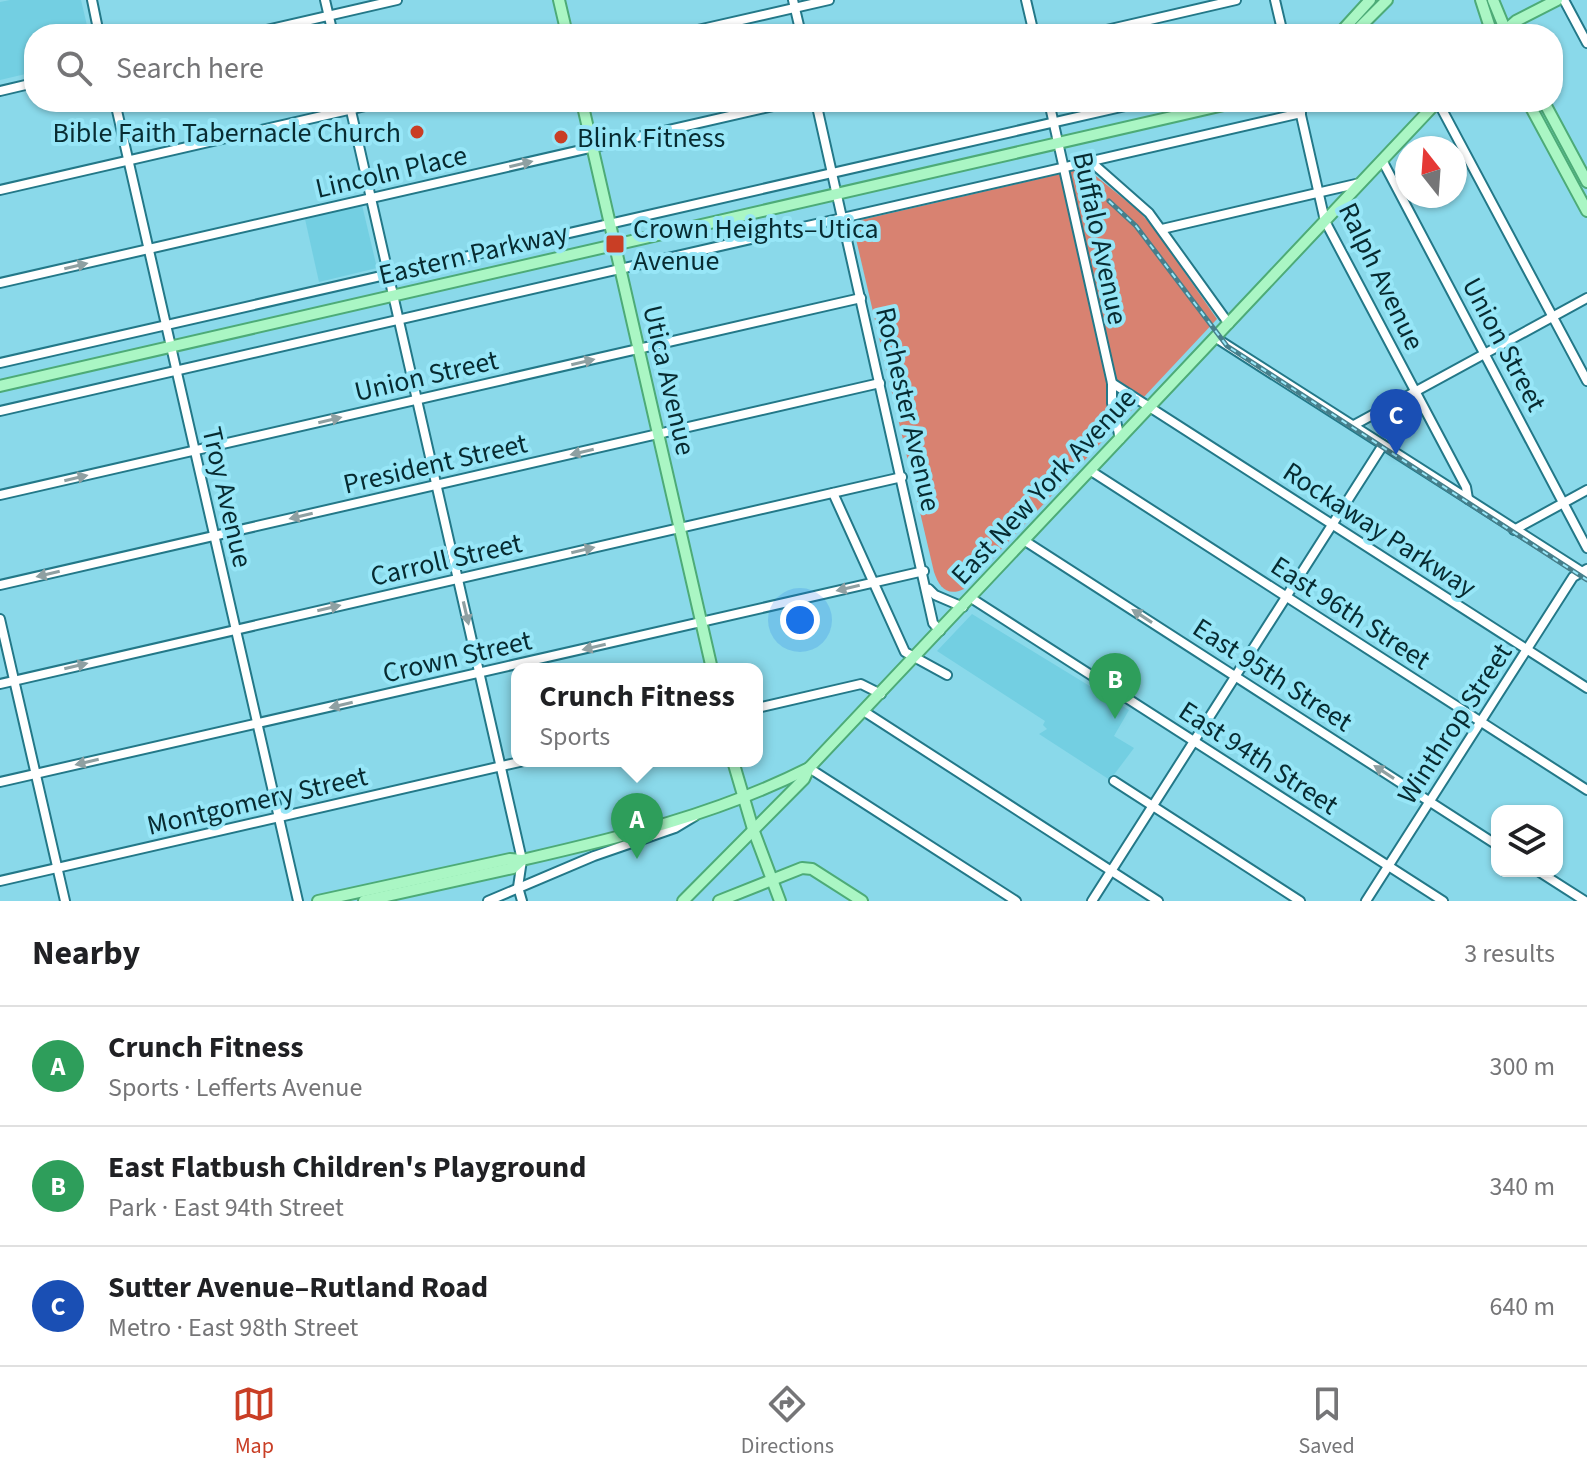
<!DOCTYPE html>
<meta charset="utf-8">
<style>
body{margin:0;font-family:"Source Sans 3",sans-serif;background:#f6f6f6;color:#202124}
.controls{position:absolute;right:24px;bottom:24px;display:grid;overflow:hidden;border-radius:16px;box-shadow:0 2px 6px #0004}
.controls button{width:72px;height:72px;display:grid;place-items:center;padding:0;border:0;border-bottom:2px solid #e0e0e0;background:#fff;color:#202124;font:40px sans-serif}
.compass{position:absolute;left:1395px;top:136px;width:72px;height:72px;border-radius:50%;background:#fff;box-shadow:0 2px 6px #0004;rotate:343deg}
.you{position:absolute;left:800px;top:620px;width:28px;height:28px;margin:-20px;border:6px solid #fff;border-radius:50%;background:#1a73e8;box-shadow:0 0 0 12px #1a73e833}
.badge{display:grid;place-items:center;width:52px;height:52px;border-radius:50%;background:#c93e25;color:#fff;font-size:26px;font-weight:700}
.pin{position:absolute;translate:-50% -66px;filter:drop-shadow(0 2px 4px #0008)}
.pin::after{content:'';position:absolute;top:42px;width:28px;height:24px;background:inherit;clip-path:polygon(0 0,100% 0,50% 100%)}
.popup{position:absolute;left:511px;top:663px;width:252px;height:104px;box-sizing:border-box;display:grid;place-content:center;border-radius:16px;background:#fff;filter:drop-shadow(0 2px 6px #0005);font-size:26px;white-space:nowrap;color:#757577}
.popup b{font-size:30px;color:#202124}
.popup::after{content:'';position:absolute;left:50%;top:100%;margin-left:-16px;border:16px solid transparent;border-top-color:#fff}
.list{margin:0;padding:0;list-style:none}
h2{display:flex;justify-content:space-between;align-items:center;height:104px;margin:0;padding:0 32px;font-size:34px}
h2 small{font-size:26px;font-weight:400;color:#757577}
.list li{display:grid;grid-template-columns:52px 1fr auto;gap:24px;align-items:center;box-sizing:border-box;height:120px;padding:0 32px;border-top:2px solid #e0e0e0}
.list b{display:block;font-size:30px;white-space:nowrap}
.list p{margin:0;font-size:26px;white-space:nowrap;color:#757577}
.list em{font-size:26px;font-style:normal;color:#757577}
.icon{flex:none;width:44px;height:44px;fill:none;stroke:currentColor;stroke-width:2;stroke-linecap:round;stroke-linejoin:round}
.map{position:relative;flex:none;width:1587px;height:901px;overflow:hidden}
.search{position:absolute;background:#fff;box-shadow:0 2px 6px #0004;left:24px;right:24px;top:24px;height:88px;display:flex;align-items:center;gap:20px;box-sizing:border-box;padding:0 28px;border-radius:32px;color:#757577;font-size:30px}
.sheet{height:464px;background:#fff}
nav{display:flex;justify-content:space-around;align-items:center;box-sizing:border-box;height:112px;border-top:2px solid #e0e0e0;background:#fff;font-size:22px;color:#757577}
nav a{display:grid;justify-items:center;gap:4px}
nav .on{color:#c93e25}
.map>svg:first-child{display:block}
.built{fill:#73cfe2}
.green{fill:#d88271}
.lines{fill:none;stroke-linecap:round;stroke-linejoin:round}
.minor-casing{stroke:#237888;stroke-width:12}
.major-casing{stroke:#4dab77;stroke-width:14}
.minor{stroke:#fff;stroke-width:8}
.major{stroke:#aaf6c4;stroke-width:10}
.rail-casing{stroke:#467f8b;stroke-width:5}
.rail{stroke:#97e6f7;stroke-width:2;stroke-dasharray:6;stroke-linecap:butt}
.oneway{fill:#8fa0a2}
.poi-dot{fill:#c93e25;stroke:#97e6f7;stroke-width:3}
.labels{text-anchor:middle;stroke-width:8;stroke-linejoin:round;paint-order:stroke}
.poi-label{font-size:28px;fill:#072b31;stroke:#97e6f7;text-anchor:start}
.street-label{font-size:28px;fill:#072b31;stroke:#97e6f7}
</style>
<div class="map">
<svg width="1587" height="901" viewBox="0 0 1587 901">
<rect width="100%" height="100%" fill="#8ad9ea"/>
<g class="built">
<path d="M 10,0 L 81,0 L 89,34 L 34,34 L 34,72 L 0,80 L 0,2 Z"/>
<path d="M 362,205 L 377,268 L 319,282 L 305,219 Z"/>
<path d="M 972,614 L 1129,710 L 1114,736 L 1134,748 L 1110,780 L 1039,734 L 1047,729 L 1043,725 L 1045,721 L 937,651 Z"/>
</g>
<path class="green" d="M 1086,168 L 1140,212 L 1156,231 L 1217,319 L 964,589 C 947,597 939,587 934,572 L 852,222 Z"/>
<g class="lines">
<g class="minor-casing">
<g id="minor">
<path d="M 92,0 L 99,34"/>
<path d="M 325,0 L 333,34"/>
<path d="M 793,0 L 801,34"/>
<path d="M 1026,0 L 1034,34"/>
<path d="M 1275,0 L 1283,34"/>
<path d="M 1564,0 L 1587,43"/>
<path d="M 249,34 L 397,0"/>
<path d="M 680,34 L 829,0"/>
<path d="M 1089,34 L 1236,0"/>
<path d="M 1458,34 L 1504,31"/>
<path d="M 0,91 L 34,83"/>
<path d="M 115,102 L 298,901"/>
<path d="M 349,102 L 522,860 L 518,887 L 522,901"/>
<path d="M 816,102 L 933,623 L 940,631"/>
<path d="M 1049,102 L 1112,383 L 1112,403 L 1120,439"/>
<path d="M 1298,102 L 1325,221 L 1466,487 L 1468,499"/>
<path d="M 1438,102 L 1587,381"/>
<path d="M 1382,160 L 1587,548"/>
<path d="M 1090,161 L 1149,213 L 1229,324"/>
<path d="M 0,190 L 383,102"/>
<path d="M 1162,229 L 1360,183"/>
<path d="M 0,283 L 791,102"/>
<path d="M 1216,338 L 1587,575"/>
<path d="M 0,363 L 1143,102"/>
<path d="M 1112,383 L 1587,688"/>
<path d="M 0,411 L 1301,113"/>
<path d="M 1354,425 L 1587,298"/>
<path d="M 1091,471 L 1587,790"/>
<path d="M 833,493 L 905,652 L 947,675"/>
<path d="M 0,495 L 861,298"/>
<path d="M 1514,530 L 1587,490"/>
<path d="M 1025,541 L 1497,845"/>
<path d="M 0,585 L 880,383"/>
<path d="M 929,589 L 935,595 L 963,607"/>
<path d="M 971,598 L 1443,901"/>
<path d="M 0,619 L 65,901"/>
<path d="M 0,684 L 902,477"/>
<path d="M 757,708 L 861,684 L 881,694"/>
<path d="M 865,712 L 1158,901"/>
<path d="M 809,768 L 1016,901"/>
<path d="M 1114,781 L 1300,901"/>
<path d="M 0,782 L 924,571"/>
<path d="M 1538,871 L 1585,901"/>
<path d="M 0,881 L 524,761"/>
<path d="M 488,901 L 594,856 L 675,828 L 695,816"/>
<path d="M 1092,901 L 1383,445"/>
<path d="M 1366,901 L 1573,577 L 1587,569"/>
</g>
</g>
<g class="major-casing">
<g id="major">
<path d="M 559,0 L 567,34"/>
<path d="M 1481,0 L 1492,34"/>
<path d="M 1493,0 L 1507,34"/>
<path d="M 1339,34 L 1370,0"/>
<path d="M 1353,34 L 1387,0"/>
<path d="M 1501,34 L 1516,21 L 1557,0"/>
<path d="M 582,102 L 712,669"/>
<path d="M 1528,102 L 1587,211"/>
<path d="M 1544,102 L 1587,182"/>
<path d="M 0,386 L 1237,102"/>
<path d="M 733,761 L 753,829 L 780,901"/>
<path d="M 318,901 L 510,859 L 522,860 C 622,837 718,814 809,768"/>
<path d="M 364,901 L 513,868 L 522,860"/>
<path d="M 683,901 L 804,779 L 809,768 L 1437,102"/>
<path d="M 719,901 L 802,868 L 812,869 L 862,901"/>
</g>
</g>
<use href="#minor" class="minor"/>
<use href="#major" class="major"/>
<g class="rail-casing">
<path id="rail" d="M 1109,201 L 1136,226 L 1227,346 L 1587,580"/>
</g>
<use href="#rail" class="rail"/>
</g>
<defs><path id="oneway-solid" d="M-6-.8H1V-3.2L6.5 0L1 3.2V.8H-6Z" transform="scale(2)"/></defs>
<g class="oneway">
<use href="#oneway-solid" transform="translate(521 164) rotate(-13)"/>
<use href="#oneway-solid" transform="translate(76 266) rotate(-13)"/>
<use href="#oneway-solid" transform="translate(583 362) rotate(-13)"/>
<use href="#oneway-solid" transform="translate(330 420) rotate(-13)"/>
<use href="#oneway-solid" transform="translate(582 452) rotate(167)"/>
<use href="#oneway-solid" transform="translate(76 478) rotate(-13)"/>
<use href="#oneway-solid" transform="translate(301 516) rotate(167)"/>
<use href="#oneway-solid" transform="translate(583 550) rotate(-13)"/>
<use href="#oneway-solid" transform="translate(48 574) rotate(167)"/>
<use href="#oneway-solid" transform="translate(848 588) rotate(167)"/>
<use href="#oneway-solid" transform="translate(329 608) rotate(-13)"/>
<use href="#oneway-solid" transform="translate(466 613) rotate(77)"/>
<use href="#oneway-solid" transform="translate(1142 616) rotate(-147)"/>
<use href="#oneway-solid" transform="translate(594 647) rotate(167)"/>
<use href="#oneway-solid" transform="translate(76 666) rotate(-13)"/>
<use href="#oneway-solid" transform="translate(341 705) rotate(167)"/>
<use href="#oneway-solid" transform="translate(87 762) rotate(167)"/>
<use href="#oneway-solid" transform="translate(1384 772) rotate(-147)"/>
</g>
<g class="poi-dot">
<circle cx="417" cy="132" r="8"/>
<circle cx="561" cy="137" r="8"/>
<rect x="605" y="234" width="20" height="20" rx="4"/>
</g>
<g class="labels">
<g class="poi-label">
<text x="401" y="142" text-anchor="end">Bible Faith Tabernacle Church</text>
<text x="577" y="147">Blink Fitness</text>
<text x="633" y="238">Crown Heights–Utica<tspan x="633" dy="32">Avenue</tspan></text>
</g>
<g class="street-label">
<text transform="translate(391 171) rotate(-13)" y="10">Lincoln Place</text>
<text transform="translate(1101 238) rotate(78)" y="10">Buffalo Avenue</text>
<text transform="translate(473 253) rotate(-13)" y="10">Eastern Parkway</text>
<text transform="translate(1382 276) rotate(64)" y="10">Ralph Avenue</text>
<text transform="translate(1505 344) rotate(62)" y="10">Union Street</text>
<text transform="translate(426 375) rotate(-13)" y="10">Union Street</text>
<text transform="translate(670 380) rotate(77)" y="10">Utica Avenue</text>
<text transform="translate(909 409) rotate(77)" y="10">Rochester Avenue</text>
<text transform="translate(435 463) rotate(-13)" y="10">President Street</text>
<text transform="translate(1043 486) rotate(-47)" y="10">East New York Avenue</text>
<text transform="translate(228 497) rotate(77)" y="10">Troy Avenue</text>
<text transform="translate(1380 529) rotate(33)" y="10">Rockaway Parkway</text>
<text transform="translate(446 559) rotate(-13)" y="10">Carroll Street</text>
<text transform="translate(1351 612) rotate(33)" y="10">East 96th Street</text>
<text transform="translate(457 656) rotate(-13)" y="10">Crown Street</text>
<text transform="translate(1273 674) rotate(33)" y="10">East 95th Street</text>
<text transform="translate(1454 723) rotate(-57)" y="10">Winthrop Street</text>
<text transform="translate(1259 757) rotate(33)" y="10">East 94th Street</text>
<text transform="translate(257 800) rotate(-13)" y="10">Montgomery Street</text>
</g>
</g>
</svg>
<div class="controls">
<button><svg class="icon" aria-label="layers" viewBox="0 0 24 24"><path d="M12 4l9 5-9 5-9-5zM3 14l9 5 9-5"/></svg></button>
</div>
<svg class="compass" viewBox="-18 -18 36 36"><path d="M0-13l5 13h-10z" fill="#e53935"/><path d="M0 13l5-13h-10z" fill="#757577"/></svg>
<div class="you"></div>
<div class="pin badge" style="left:637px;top:859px;background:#2e9e5b">A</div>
<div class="popup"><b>Crunch Fitness</b>Sports</div>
<div class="pin badge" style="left:1115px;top:719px;background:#2e9e5b">B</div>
<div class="pin badge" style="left:1396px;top:455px;background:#1a4fb4">C</div>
<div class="search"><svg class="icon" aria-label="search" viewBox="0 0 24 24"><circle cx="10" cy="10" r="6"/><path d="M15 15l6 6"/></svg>Search here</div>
</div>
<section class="sheet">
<h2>Nearby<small>3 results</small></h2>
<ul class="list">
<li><span class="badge" style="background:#2e9e5b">A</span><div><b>Crunch Fitness</b><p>Sports · Lefferts Avenue</p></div><em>300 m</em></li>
<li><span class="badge" style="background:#2e9e5b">B</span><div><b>East Flatbush Children's Playground</b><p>Park · East 94th Street</p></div><em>340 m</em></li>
<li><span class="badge" style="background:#1a4fb4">C</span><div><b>Sutter Avenue–Rutland Road</b><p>Metro · East 98th Street</p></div><em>640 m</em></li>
</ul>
</section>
<nav>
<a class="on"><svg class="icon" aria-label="map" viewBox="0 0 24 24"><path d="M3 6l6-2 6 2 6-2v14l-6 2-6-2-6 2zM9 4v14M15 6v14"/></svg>Map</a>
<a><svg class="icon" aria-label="directions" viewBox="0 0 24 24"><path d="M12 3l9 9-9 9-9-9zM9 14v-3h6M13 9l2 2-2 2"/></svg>Directions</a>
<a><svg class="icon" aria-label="saved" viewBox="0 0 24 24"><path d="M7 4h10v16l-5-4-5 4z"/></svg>Saved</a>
</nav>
